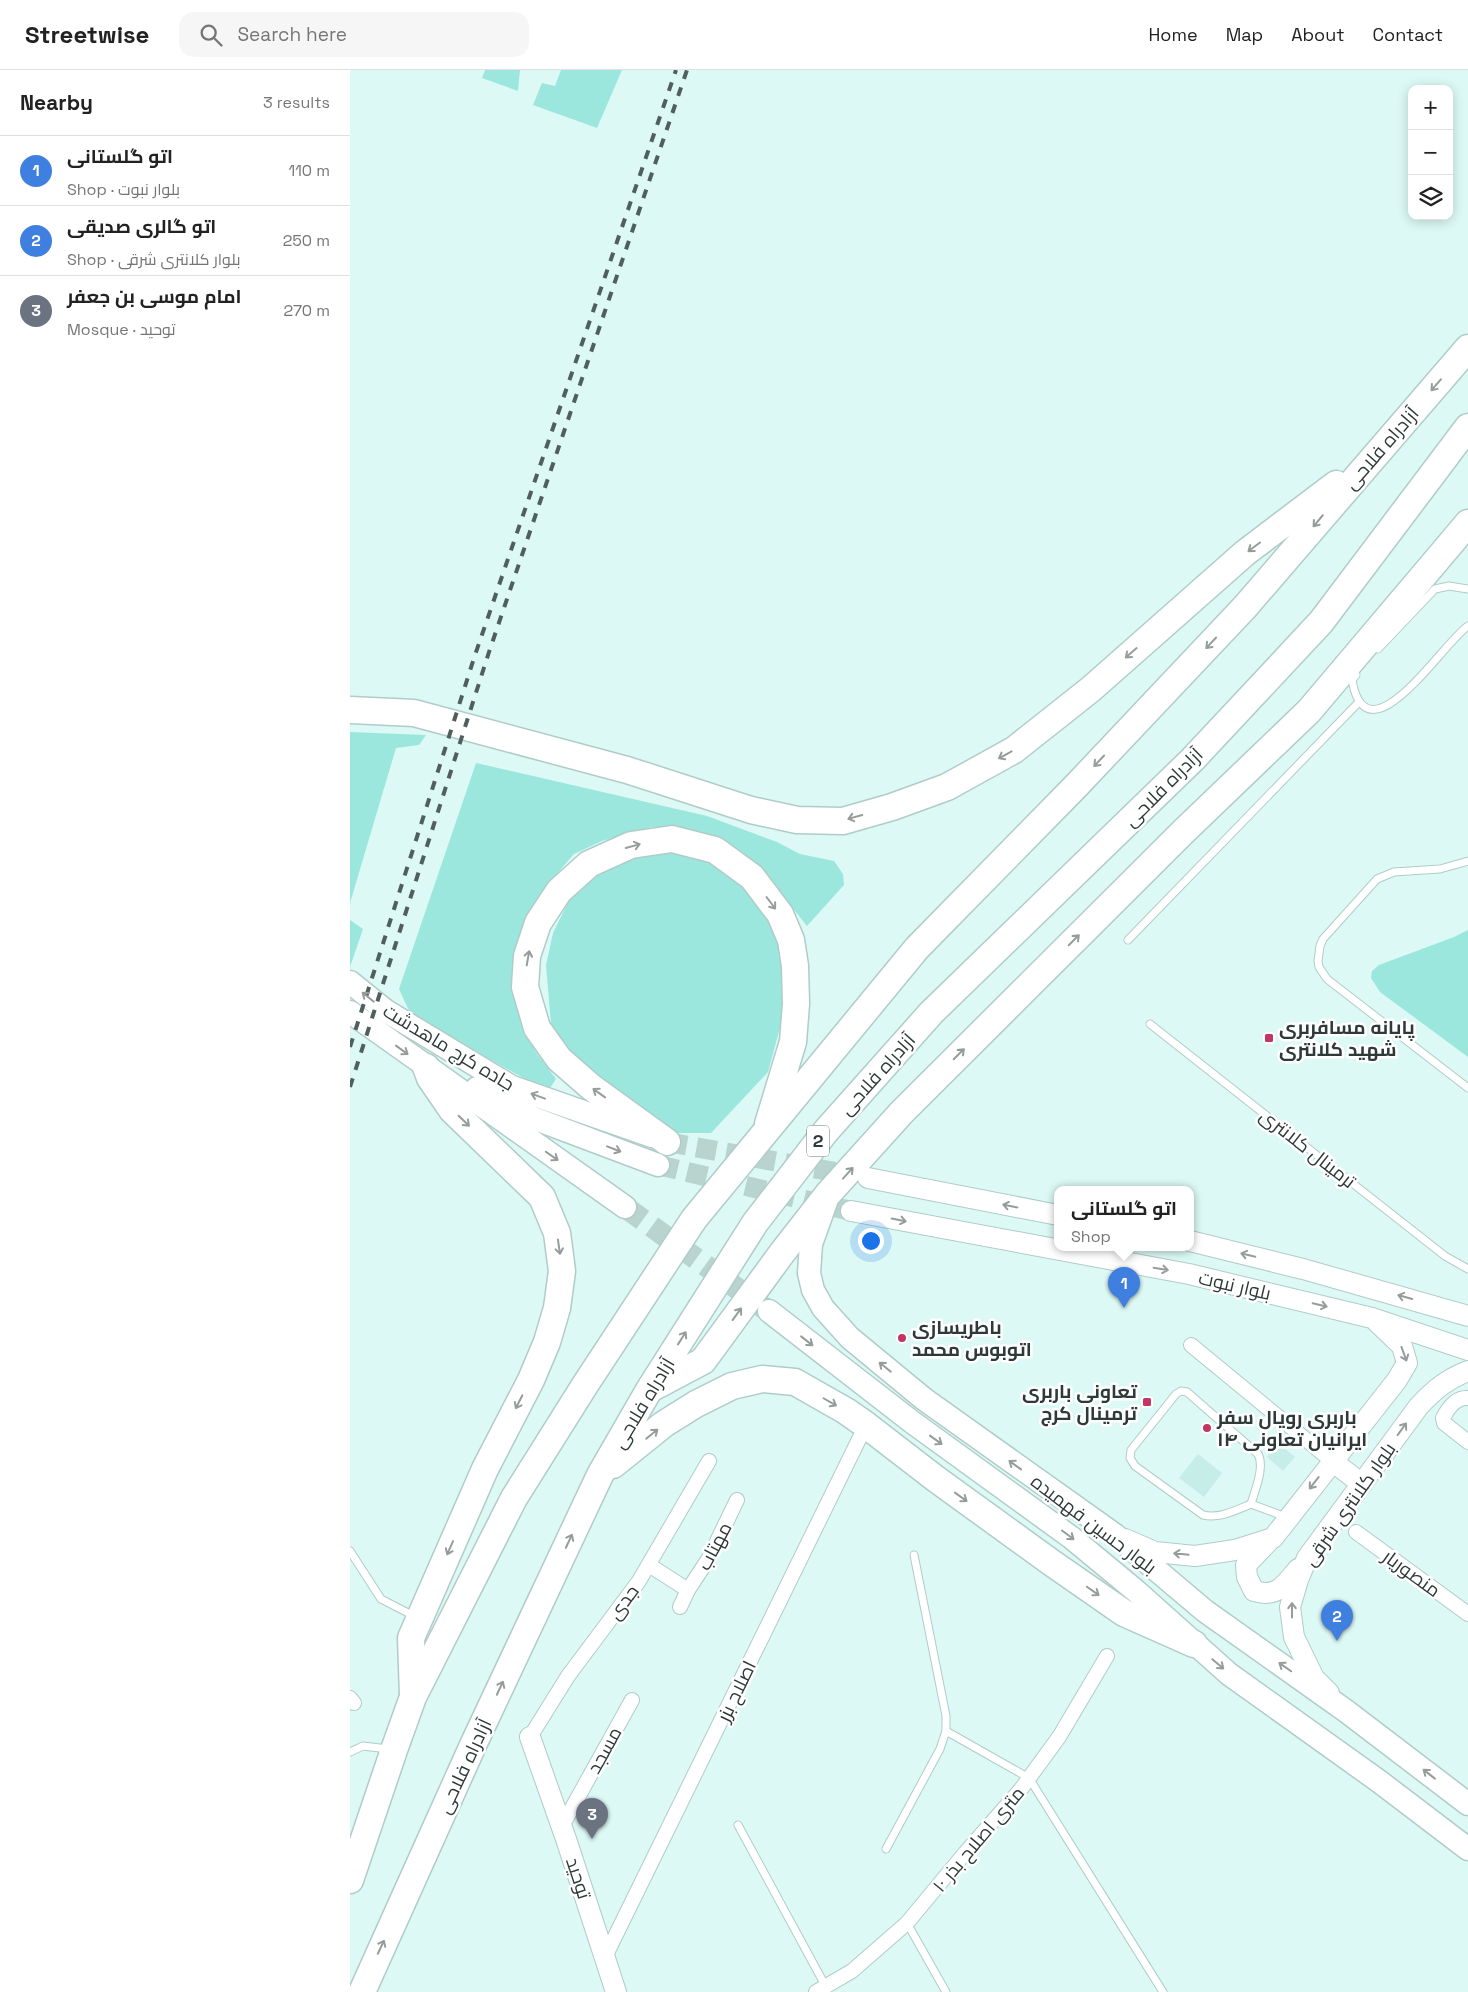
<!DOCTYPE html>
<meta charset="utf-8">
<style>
body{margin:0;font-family:"Space Grotesk",Cairo,sans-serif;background:#f6f6f6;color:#222}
.controls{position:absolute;right:15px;top:15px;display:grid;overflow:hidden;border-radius:10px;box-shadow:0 2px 12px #0003}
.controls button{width:45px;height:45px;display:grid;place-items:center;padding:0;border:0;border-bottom:1px solid #e0e0e0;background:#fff;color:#222;font:25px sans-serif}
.you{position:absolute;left:520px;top:1170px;width:18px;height:18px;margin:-12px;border:4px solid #fff;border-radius:50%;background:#1a73e8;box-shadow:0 0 0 8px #1a73e833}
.badge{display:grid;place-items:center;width:32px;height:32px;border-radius:50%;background:#db2777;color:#fff;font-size:16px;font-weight:700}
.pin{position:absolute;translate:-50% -41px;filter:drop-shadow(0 1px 2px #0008)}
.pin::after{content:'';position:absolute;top:26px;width:18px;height:15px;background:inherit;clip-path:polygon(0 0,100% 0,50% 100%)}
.popup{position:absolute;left:704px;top:1116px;width:140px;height:65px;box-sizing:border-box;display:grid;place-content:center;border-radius:10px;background:#fff;filter:drop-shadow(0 1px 4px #0005);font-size:16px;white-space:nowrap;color:#767676}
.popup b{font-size:19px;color:#222}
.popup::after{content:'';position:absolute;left:50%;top:100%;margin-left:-10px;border:10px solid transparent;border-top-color:#fff}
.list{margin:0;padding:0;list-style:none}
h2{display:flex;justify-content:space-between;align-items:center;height:65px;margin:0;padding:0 20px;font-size:21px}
h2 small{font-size:16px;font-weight:400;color:#767676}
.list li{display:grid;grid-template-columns:32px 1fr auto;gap:15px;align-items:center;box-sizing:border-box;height:70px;padding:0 20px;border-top:1px solid #e0e0e0}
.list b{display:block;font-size:19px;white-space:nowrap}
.list p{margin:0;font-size:16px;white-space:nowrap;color:#767676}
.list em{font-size:16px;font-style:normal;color:#767676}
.icon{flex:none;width:28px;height:28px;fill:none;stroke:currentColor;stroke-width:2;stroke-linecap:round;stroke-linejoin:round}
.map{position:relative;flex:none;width:1118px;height:1922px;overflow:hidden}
header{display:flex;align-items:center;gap:30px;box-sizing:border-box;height:70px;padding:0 25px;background:#fff;border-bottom:1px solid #e0e0e0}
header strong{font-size:24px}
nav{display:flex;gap:28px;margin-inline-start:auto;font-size:18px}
.search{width:350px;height:45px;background:#f6f6f6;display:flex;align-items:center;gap:12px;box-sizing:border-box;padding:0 18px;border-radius:15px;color:#767676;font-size:19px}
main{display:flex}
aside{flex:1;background:#fff}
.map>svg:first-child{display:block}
.built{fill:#c7ede8}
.green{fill:#9be7de}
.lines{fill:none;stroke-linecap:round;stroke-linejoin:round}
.secondary-tunnel{stroke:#b9d3cf;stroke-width:20;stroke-dasharray:20 10;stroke-linecap:butt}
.primary-tunnel{stroke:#b9d3cf;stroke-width:22;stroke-dasharray:22 11;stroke-linecap:butt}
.lane-casing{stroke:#b0ccc8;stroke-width:9}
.street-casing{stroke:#b0ccc8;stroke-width:16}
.secondary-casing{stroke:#b0ccc8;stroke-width:22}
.primary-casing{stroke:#b0ccc8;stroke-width:25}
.highway-casing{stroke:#b0ccc8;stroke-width:29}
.lane{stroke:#fff;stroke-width:7}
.street{stroke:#fff;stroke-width:14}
.secondary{stroke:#fff;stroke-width:20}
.primary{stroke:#fff;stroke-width:22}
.highway{stroke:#fff;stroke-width:26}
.rail{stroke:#505f5d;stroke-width:4;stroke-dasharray:9 9;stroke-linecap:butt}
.oneway{stroke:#969c9c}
.poi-dot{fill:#c33563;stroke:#fff;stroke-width:2}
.labels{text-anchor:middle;stroke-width:5;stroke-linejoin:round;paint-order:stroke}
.shield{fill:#fff;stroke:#6d7574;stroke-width:1}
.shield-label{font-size:18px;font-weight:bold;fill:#2e3a38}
.street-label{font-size:19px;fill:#2e3a38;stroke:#fff}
.poi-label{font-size:19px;font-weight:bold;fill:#2e3a38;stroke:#fff;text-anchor:start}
</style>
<header>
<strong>Streetwise</strong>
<div class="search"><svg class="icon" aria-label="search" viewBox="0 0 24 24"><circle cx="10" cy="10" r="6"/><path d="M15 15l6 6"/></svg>Search here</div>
<nav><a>Home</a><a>Map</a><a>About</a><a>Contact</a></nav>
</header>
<main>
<aside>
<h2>Nearby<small>3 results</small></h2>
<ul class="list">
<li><span class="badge" style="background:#3f7fe0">1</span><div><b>اتو گلستانی</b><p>Shop · بلوار نبوت</p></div><em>110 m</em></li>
<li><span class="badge" style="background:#3f7fe0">2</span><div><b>اتو گالری صدیقی</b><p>Shop · بلوار کلانتری شرقی</p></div><em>250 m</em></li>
<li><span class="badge" style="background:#6b7280">3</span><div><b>امام موسی بن جعفر</b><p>Mosque · توحید</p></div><em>270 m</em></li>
</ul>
</aside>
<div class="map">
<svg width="1118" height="1922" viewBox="0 0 1118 1922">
<rect width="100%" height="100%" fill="#dcf9f5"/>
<g class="built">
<path d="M 928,1373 L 945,1387 L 933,1401 L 917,1387 Z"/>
<path d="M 848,1384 L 872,1403 L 854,1427 L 829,1408 Z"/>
</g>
<g class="green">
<path d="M 135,0 L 170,0 L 168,21 L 132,8 Z"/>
<path d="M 211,0 L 272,0 L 247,58 L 183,35 L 192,13 L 205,16 Z"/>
<path d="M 0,662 L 76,665 L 69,675 L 46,678 L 0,833 Z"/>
<path d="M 126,693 L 357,746 L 427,772 L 450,784 L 484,791 L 493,804 L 494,815 L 457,856 L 411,799 L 338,764 L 302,757 L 252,771 L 224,784 L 199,813 L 167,929 L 185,981 L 206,1009 L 200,1018 L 177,1010 L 61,945 L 49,919 Z"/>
<path d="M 314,781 L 357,791 L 399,819 L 426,854 L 439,925 L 418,1002 L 361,1063 L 325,1063 L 209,980 L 201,954 L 196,895 L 203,863 L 224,820 L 280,785 Z"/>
<path d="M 0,850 L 13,859 L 0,897 Z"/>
<path d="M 1118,860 L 1118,987 L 1030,922 L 1021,908 L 1022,901 L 1029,895 L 1104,867 Z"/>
</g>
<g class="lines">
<g class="secondary-tunnel">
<path d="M 317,1072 L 507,1106"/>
<path d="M 308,1095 L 501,1141"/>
</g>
<path class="primary-tunnel" d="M 275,1137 L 414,1238"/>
<g class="lane-casing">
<g id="lane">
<path d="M 1028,579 L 1085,519 L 1099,516 L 1118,519"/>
<path d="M 1006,605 L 1002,610 C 1017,695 1095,570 1118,556"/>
<path d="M 1118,791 L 1090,799 L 1044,802 L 1027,809 L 973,869 L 970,876 L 968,891 L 969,897 L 977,909 L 1118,1018"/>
<path d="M 778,870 L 1009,632"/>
<path d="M 800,954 L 1095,1186 L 1118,1199"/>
<path d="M 901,1434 C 905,1420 915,1397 908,1384 L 837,1322 L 831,1321 L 826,1324 L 781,1380 L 780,1388 L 785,1396 L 853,1445 C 870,1449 886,1440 901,1434 L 936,1447"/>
<path d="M 0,1481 L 31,1529 L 64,1546"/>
<path d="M 596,1661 L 679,1708 L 813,1922"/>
<path d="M 0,1682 L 13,1676 L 38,1679"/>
<path d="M 388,1755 L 476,1917"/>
<path d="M 536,1779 L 590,1679 L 596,1661 L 596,1646 L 564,1485"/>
<path d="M 557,1853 L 596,1922"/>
</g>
</g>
<g class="street-casing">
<g id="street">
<path d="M 841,1275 L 982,1391"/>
<path d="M 1118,1328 C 1106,1327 1098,1338 1093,1348 L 1094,1353 L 1118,1372"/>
<path d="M 1006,1462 L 1118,1544"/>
<path d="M 299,1495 L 338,1520 L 359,1488 L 387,1430"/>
<path d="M 330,1537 L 338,1520"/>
<path d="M 0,1628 L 4,1633"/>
<path d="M 180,1667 L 218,1606 L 289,1511 L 359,1391"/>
<path d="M 212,1756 L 282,1630"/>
<path d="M 255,1887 L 516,1355"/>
<path d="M 466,1922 L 502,1901 L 557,1853 L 615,1783 L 671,1719 L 709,1667 L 757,1586"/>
</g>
</g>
<g class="secondary-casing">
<g id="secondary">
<path d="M 518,1108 L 708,1145"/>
<path d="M 501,1141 L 839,1204 L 1022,1248 L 1118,1280"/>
<path d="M 840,1171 L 953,1199 L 1118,1246"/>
<path d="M 982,1391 L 1012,1414"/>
<path d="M 775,1469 L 805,1482 L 845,1486 L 885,1480 L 923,1468 L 1047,1310 L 1057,1293 L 1052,1276 L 1027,1252"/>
<path d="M 919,1471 L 896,1495 L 897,1507 L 904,1521 C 928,1528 934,1515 948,1499"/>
<path d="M 979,1623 L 964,1608 L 944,1567 L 940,1537 L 948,1510 L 957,1488 L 1069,1336 C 1084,1320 1097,1309 1118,1301"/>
<path d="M 180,1667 L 216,1769 L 266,1922"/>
</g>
</g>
<g class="primary-casing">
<g id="primary">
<path d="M 0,912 L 36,941 L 162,1017 L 302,1066"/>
<path d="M 0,942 L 275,1137"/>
<path d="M 127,1018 L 183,1048 L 308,1095"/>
<path d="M 476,1132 L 461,1174 L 459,1203 L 463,1220 L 473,1238 L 500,1268 L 574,1329 L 765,1465 L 855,1541 L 996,1641 L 1118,1734"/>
<path d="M 419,1241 L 562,1352 L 722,1468 L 786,1521 L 879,1604 L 1030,1712 L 1118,1779"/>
</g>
</g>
<g class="highway-casing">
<g id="highway">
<path d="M 0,640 L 64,643 L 277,700 L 401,740 L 447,750 L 493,751 L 542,737 L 597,717 L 664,680 L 741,619 L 895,483 L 986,414"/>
<path d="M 317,1072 L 241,1017 L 209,989 L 187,958 L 175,917 L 177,886 L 188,853 L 209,821 L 239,794 L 281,775 L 322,769 L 365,780 L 402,807 L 430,844 L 441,870 L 445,896 L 446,934 L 443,972 L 418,1054"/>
<path d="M 302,1318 L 353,1291 L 432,1183 L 478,1124 L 552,1042 L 833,762 L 959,641 L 1118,453"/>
<path d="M 263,1395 L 314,1354 L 346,1334 L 382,1316 L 412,1309 L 445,1312 L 496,1341 L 516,1355 L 586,1409 L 702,1493 L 774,1543 L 844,1574"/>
<path d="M 63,1626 L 61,1568 L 135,1399 L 181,1310 L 197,1272 L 207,1238 L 212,1201 L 207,1163 L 192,1127 L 102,1040 L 80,1008 L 76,997"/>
<path d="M 0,1810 L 44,1680 L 63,1627 L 164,1428 L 235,1315 L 344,1149 L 567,878 L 726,716 L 895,537 L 1118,278"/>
<path d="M 12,1922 L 124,1673 L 250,1405 L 299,1320 L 405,1153 L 476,1061 L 581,943 L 843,689 L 971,552 L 1118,357"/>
</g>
</g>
<use href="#lane" class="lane"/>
<use href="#street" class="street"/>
<use href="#secondary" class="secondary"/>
<use href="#primary" class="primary"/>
<use href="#highway" class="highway"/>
<g class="rail">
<path d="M 0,977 L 125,585 L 326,0"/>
<path d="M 0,1017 L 139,582 L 337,0"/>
</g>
</g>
<defs><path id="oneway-shaft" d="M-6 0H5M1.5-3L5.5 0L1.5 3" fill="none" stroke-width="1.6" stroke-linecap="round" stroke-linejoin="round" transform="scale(1.25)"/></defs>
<g class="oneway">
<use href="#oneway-shaft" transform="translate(1086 315) rotate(131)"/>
<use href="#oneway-shaft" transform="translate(968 451) rotate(130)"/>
<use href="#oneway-shaft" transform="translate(904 477) rotate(143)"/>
<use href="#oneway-shaft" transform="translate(861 573) rotate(133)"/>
<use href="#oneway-shaft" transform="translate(781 583) rotate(139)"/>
<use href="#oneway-shaft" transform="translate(655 685) rotate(151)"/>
<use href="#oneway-shaft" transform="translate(749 691) rotate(133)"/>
<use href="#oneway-shaft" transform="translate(505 747) rotate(165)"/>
<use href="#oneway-shaft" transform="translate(283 776) rotate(-15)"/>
<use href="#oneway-shaft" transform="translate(421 833) rotate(53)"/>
<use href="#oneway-shaft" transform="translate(724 870) rotate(-45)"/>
<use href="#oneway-shaft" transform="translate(178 888) rotate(-80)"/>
<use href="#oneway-shaft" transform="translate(18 927) rotate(-141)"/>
<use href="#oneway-shaft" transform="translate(52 980) rotate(36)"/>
<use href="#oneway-shaft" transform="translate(609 984) rotate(-45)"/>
<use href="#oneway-shaft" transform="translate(249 1023) rotate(-144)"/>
<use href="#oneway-shaft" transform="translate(188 1026) rotate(-160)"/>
<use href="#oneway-shaft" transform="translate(114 1051) rotate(44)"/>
<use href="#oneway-shaft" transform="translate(264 1079) rotate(21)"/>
<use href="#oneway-shaft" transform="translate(202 1086) rotate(35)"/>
<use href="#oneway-shaft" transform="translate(498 1103) rotate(-48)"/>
<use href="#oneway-shaft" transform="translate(660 1136) rotate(-169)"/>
<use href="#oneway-shaft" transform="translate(549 1150) rotate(11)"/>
<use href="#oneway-shaft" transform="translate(209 1177) rotate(82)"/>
<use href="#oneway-shaft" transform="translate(898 1185) rotate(-166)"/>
<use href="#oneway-shaft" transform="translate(811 1199) rotate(10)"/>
<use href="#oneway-shaft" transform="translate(1055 1227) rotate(-164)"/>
<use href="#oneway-shaft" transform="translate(970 1235) rotate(13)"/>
<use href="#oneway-shaft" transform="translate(387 1244) rotate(-54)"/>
<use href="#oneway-shaft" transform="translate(332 1268) rotate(-58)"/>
<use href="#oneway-shaft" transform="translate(457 1271) rotate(38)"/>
<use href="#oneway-shaft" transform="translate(1054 1284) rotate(70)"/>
<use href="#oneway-shaft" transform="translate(535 1297) rotate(-141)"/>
<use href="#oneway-shaft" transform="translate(169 1332) rotate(117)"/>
<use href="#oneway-shaft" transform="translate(480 1332) rotate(30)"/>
<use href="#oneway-shaft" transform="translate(1052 1359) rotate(-54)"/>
<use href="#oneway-shaft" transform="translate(302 1364) rotate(-39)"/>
<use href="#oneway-shaft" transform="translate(586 1370) rotate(36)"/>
<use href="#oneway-shaft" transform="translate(665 1395) rotate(-144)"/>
<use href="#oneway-shaft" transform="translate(964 1413) rotate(128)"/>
<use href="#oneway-shaft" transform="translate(611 1427) rotate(36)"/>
<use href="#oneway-shaft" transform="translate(718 1465) rotate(37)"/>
<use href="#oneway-shaft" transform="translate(219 1471) rotate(-65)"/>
<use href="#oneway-shaft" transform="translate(100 1478) rotate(114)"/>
<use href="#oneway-shaft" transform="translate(831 1484) rotate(-174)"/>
<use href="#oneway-shaft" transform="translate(743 1521) rotate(35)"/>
<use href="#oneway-shaft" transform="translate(942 1540) rotate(-90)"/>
<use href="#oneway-shaft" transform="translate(868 1594) rotate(40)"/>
<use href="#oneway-shaft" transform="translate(935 1597) rotate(-145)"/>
<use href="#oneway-shaft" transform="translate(150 1618) rotate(-65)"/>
<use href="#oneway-shaft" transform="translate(1079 1704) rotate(-142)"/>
<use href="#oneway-shaft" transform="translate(31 1877) rotate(-65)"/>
</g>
<g class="poi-dot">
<rect x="914" y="963" width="10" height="10" rx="2.5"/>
<circle cx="552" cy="1268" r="5"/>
<rect x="792" y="1327" width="10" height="10" rx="2.5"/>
<circle cx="857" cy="1358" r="5"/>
</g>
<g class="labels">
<rect class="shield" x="457" y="1055.5" width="22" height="31" rx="4"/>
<g class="shield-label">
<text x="468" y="1077">2</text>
</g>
<g class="street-label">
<text transform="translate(1031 378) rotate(-49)" y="7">آزادراه فلاحی</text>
<text transform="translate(813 717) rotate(-45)" y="7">آزادراه فلاحی</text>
<text transform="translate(99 977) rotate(31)" y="7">جاده کرج ماهدشت</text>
<text transform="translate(527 1004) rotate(-48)" y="7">آزادراه فلاحی</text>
<text transform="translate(958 1078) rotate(38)" y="7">ترمینال کلانتری</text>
<text transform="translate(885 1215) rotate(13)" y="7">بلوار نبوت</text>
<text transform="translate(293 1333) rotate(-59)" y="7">آزادراه فلاحی</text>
<text transform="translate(999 1434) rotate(-55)" y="7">بلوار کلانتری شرقی</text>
<text transform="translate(744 1454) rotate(37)" y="7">بلوار حسین فهمیده</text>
<text transform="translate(364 1476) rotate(-62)" y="7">مهتاب</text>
<text transform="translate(1062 1503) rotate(36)" y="7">منصوریار</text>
<text transform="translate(273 1532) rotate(-54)" y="7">جدی</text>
<text transform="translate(386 1621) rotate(-64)" y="7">اصلاح بزر</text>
<text transform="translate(254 1680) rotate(-61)" y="7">مسجد</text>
<text transform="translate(114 1696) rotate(-65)" y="7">آزادراه فلاحی</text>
<text transform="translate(628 1769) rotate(-50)" y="7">۱۰ متری اصلاح بذر</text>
<text transform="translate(229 1808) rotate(72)" y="7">توحید</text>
</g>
<g class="poi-label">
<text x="929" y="964">پایانه مسافربری<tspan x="929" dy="22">شهید کلانتری</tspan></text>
<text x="562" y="1264">باطریسازی<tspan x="562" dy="22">اتوبوس محمد</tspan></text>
<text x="787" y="1328" text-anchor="end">تعاونی باربری<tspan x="787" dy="22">ترمینال کرج</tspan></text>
<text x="867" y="1354">باربری رویال سفر<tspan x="867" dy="22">ایرانیان تعاونی ۱۴</tspan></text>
</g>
</g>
</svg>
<div class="controls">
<button>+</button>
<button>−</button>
<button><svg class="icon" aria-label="layers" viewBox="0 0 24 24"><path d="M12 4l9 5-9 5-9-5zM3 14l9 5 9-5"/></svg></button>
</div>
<div class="you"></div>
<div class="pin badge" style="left:774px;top:1238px;background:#3f7fe0">1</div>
<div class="popup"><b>اتو گلستانی</b>Shop</div>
<div class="pin badge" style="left:987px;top:1571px;background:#3f7fe0">2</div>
<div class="pin badge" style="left:242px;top:1769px;background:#6b7280">3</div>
</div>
</main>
